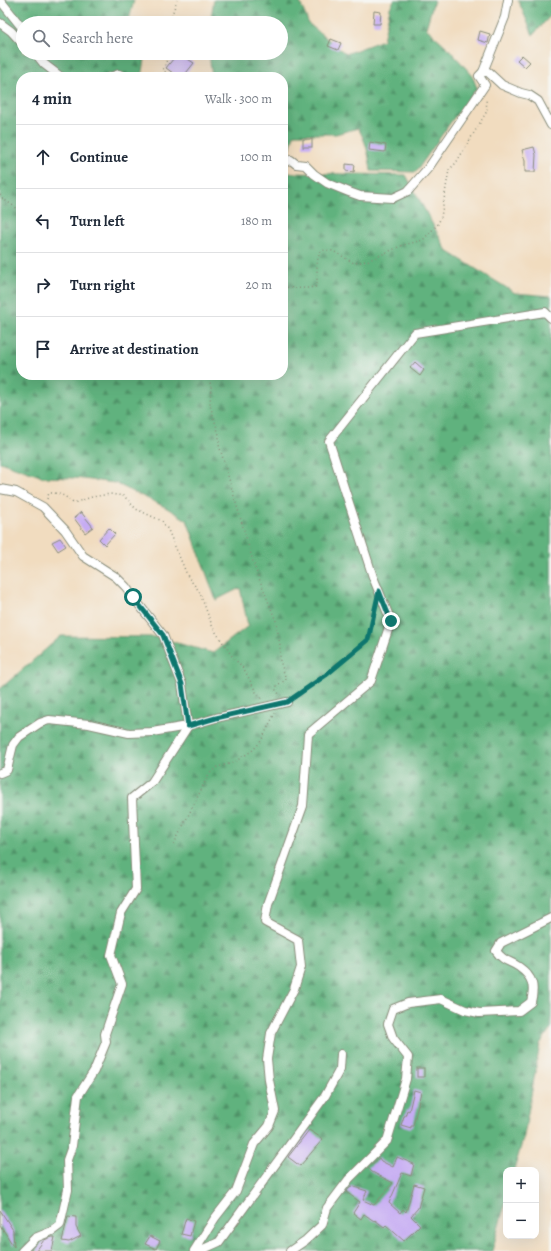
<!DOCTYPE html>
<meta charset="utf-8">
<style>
body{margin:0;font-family:Alegreya,serif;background:#f2f2f3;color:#1f2937}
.controls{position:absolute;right:12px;bottom:12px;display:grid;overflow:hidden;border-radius:8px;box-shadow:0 4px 16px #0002}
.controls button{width:36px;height:36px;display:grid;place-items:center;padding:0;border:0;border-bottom:1px solid #e0e1e3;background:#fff;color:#1f2937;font:20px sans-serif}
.stop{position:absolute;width:12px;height:12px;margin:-9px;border:3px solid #0f766e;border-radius:50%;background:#fff}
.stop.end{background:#0f766e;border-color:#fff;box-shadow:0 1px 4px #0008}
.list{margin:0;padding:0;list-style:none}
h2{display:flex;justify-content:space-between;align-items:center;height:52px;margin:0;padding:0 16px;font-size:17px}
h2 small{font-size:13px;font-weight:400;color:#747a83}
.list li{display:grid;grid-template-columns:26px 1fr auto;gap:12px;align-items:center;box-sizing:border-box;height:64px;padding:0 16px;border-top:1px solid #e0e1e3}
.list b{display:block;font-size:15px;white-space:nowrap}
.list em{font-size:13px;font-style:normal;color:#747a83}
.icon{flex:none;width:22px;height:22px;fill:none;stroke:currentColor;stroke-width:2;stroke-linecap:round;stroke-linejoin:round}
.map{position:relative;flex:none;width:551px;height:1251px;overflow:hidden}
.search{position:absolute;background:#fff;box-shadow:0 4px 16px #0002;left:16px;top:16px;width:272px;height:44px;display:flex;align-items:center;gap:10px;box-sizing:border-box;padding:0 14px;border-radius:22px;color:#747a83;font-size:15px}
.panel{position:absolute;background:#fff;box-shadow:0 4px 16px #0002;left:16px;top:72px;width:272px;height:308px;border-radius:16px}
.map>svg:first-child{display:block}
.forest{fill:url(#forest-firs);stroke:#407859}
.building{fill:#c6acf3}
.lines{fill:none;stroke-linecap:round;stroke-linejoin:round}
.minor-casing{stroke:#888c7a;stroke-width:10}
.path{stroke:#888c7a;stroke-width:1.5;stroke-dasharray:1 3;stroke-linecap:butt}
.minor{stroke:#fff;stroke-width:8}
.route{stroke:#0f766e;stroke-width:5}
</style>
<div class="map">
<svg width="551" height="1251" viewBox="0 0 551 1251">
<defs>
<pattern id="forest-firs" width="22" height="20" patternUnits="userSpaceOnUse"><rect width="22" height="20" fill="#61b27e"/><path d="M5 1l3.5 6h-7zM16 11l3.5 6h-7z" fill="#4f9268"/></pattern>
</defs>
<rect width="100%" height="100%" fill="#f6f6f2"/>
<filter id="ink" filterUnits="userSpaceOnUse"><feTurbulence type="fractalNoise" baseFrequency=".025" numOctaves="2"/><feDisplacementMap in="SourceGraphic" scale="8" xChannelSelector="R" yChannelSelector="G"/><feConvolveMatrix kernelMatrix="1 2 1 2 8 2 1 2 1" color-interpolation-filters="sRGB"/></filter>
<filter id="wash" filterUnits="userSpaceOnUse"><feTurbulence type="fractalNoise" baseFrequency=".012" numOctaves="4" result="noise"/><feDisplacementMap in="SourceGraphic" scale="16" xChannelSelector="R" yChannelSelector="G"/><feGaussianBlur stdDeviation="0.9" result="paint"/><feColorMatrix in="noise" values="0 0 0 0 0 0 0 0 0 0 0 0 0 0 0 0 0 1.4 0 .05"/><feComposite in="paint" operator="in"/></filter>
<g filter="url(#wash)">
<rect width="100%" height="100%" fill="#f1dcbf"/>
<g class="forest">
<path d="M 0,0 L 134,0 L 129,20 L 135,23 L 23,23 L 23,53 L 146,53 L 142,77 L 21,77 L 21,375 L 283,375 L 283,177 L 290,173 L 406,175 L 447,251 L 515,293 L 551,296 L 551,916 L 550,920 L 551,923 L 551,1028 L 540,1044 L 524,1136 L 514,1170 L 506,1170 L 506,1201 L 492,1251 L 0,1251 L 0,689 L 61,636 L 156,637 L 213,653 L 248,626 L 240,588 L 216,600 L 187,520 L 165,507 L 115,483 L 75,478 L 43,477 L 0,462 Z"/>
<path d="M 214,0 L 299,0 L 309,24 L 346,54 L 383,40 L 390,8 L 394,0 L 434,0 L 426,28 L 447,47 L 472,75 L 477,88 L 453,119 L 416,172 L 371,171 C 369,155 366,141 358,128 L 336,134 L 294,134 L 286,167 L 283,166 L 283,77 L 212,77 L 209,53 L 281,53 L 281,23 L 210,23 Z"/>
<path d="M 518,0 L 551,0 L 551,15 L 533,35 Z"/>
</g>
<g id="blocks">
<g class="building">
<path d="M 374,11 L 381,12 L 380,24 L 373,24 Z"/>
<path d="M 480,31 L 490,34 L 488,43 L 478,40 Z"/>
<path d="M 331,39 L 341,43 L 338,50 L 328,46 Z"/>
<path d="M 177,54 L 182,57 L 183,56 L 194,63 L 183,77 L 178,74 L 177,76 L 166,68 Z"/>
<path d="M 522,55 L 530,62 L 525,67 L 517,60 Z"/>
<rect x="303" y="139" width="9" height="8"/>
<path d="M 370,142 L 386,145 L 385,152 L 369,150 Z"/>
<path d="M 534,147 L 536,155 L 535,172 L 525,172 L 525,161 L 522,150 Z"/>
<path d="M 346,164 L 355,165 L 354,172 L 346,171 Z"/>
<path d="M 415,362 L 424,370 L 420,376 L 410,368 Z"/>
<path d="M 81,512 L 93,527 L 85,533 L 74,518 Z"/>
<path d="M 109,528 L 115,534 L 105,545 L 99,539 Z"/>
<path d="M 60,538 L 66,546 L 58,551 L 52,542 Z"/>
<rect x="417" y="1068" width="7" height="9"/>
<path d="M 414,1090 L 421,1092 L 413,1126 L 411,1126 L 411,1128 L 401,1125 L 404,1116 L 405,1116 L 407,1110 L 409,1111 Z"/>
<path d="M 309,1130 L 323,1139 L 300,1166 L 288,1157 Z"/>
<path d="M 397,1157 L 414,1164 L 411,1176 L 402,1173 L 389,1203 L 400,1213 L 403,1209 L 406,1212 L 414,1184 L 424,1187 L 418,1208 L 411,1216 L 420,1225 L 404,1241 L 386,1225 L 384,1227 L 375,1220 L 374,1221 L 364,1214 L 361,1219 L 353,1213 L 360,1202 L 346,1192 L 351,1186 L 367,1191 L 363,1200 L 374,1205 L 393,1183 L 372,1172 L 368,1168 L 379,1158 L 381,1161 L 393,1167 Z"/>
<path d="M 0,1210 L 13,1230 L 14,1247 L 0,1225 Z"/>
<path d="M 68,1216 L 76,1217 L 76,1227 L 81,1236 L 69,1242 L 62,1241 Z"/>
<path d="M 186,1218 L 194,1221 L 190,1236 L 181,1234 Z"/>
<path d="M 150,1236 L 160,1241 L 156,1249 L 145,1244 Z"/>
<path d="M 52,1237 L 55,1237 L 52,1251 L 36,1251 L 44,1240 Z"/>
</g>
</g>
</g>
<g filter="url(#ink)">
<use href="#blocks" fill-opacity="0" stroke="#888c7a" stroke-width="1"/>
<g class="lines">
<g class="minor-casing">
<g id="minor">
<path d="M 0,0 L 23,29"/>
<path d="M 0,23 L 11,31 L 23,44"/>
<path d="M 36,54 L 44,64 L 61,77"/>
<path d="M 483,72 L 505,17 L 508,0"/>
<path d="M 110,77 L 119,74 L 124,77"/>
<path d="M 283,159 L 287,161 L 291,160 L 296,164 L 305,165 L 314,174 L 327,183 L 349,192 L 360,196 L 393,198 L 408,191 L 429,167 L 485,85 L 479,76 L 483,72 L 488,72 L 502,85 L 521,93 L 529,95 L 538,101 L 551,125"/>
<path d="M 0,489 L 16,492 L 43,507 L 65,530 L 83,556 L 116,577 L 126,587 L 133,597 L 163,635 L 182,684 L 188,726 L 152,782 L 132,798 L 136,889 L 121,913 L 111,955 L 122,984 L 105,1034 L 106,1042 L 94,1071 L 78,1096 L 72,1146 L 67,1160 L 68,1190 L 60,1225 L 52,1231 L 35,1238 L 22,1251"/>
<path d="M 0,773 L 7,770 L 13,745 L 19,737 L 40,723 L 49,720 L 89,724 L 129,733 L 152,732 L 188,726 L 216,718 L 287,702"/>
<path d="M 194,1251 L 215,1218 L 236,1191 L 254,1144 L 269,1126 L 275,1111 L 269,1080 L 267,1059 L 271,1033 L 294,989 L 301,967 L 298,940 L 265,922 L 268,904 L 303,806 L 308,734 L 371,681 L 391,621 L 373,577 L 329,441 L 415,333 L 545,312 L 551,318"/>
<path d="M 199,1251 L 219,1242 L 325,1096 L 340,1069 L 341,1054"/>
<path d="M 290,1251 L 306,1240 L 322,1225 L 327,1208 L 349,1179 L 387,1141 L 406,1079 L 408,1057 L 393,1038 L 388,1024 L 393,1009 L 408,1003 L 441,999 L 465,1010 L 479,1013 L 519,1011 L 531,1002 C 535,986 533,977 519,967 C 509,960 504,962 496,951 L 501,943 L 551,918"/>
</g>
</g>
<g class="path">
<path d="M 169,23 L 177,0"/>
<path d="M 168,53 L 166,63 L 163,70 L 172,77"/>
<path d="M 0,195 L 3,199 L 21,211"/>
<path d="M 283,287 C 294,288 304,289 315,287 L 317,284 L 317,265 L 318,257 L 321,251 L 325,250 L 333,251 L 354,263 L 367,261 L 403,245 L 423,240 L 438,224 L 441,217 L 449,170 L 456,163 L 487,111 L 486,99"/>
<path d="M 208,375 L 211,386 L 210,405 L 219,435 L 219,445 L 255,568 L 276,621 L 280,645 L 280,660 L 286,680 L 277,685 L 276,690 L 279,694"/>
<path d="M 47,499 L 49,493 C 61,493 64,495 73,503 L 92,497 L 110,494 L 124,496 L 136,509 L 162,521 L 168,530 L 188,577 L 199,591 L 213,628 L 232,656 L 244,669 L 257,694 L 262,699"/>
<path d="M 293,698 L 325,675 L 368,640 L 376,607"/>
<path d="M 174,844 L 209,774 L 217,767 L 233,763 L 253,750 L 261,741 L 275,713"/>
</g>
<use href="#minor" class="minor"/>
</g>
</g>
<g class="lines" filter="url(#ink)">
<path class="route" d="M 133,597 L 163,635 L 182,684 L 188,726 L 216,718 L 287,702 L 326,675 L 368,640 L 379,591 L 391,621"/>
</g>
</svg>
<div class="controls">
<button>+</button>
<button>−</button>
</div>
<div class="stop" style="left:133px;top:597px"></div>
<div class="stop end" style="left:391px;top:621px"></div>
<div class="search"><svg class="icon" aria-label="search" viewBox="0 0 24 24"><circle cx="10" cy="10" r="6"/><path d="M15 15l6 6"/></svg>Search here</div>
<section class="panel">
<h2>4 min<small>Walk · 300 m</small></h2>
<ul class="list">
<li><svg class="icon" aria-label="ahead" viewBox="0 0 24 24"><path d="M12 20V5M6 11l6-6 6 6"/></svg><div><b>Continue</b></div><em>100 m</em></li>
<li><svg class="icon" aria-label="left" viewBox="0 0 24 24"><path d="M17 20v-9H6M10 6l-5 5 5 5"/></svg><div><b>Turn left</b></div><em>180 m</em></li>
<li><svg class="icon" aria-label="right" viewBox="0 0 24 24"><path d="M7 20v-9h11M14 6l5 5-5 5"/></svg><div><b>Turn right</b></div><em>20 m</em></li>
<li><svg class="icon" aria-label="arrive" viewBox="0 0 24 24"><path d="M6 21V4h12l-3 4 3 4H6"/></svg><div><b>Arrive at destination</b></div></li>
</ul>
</section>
</div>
